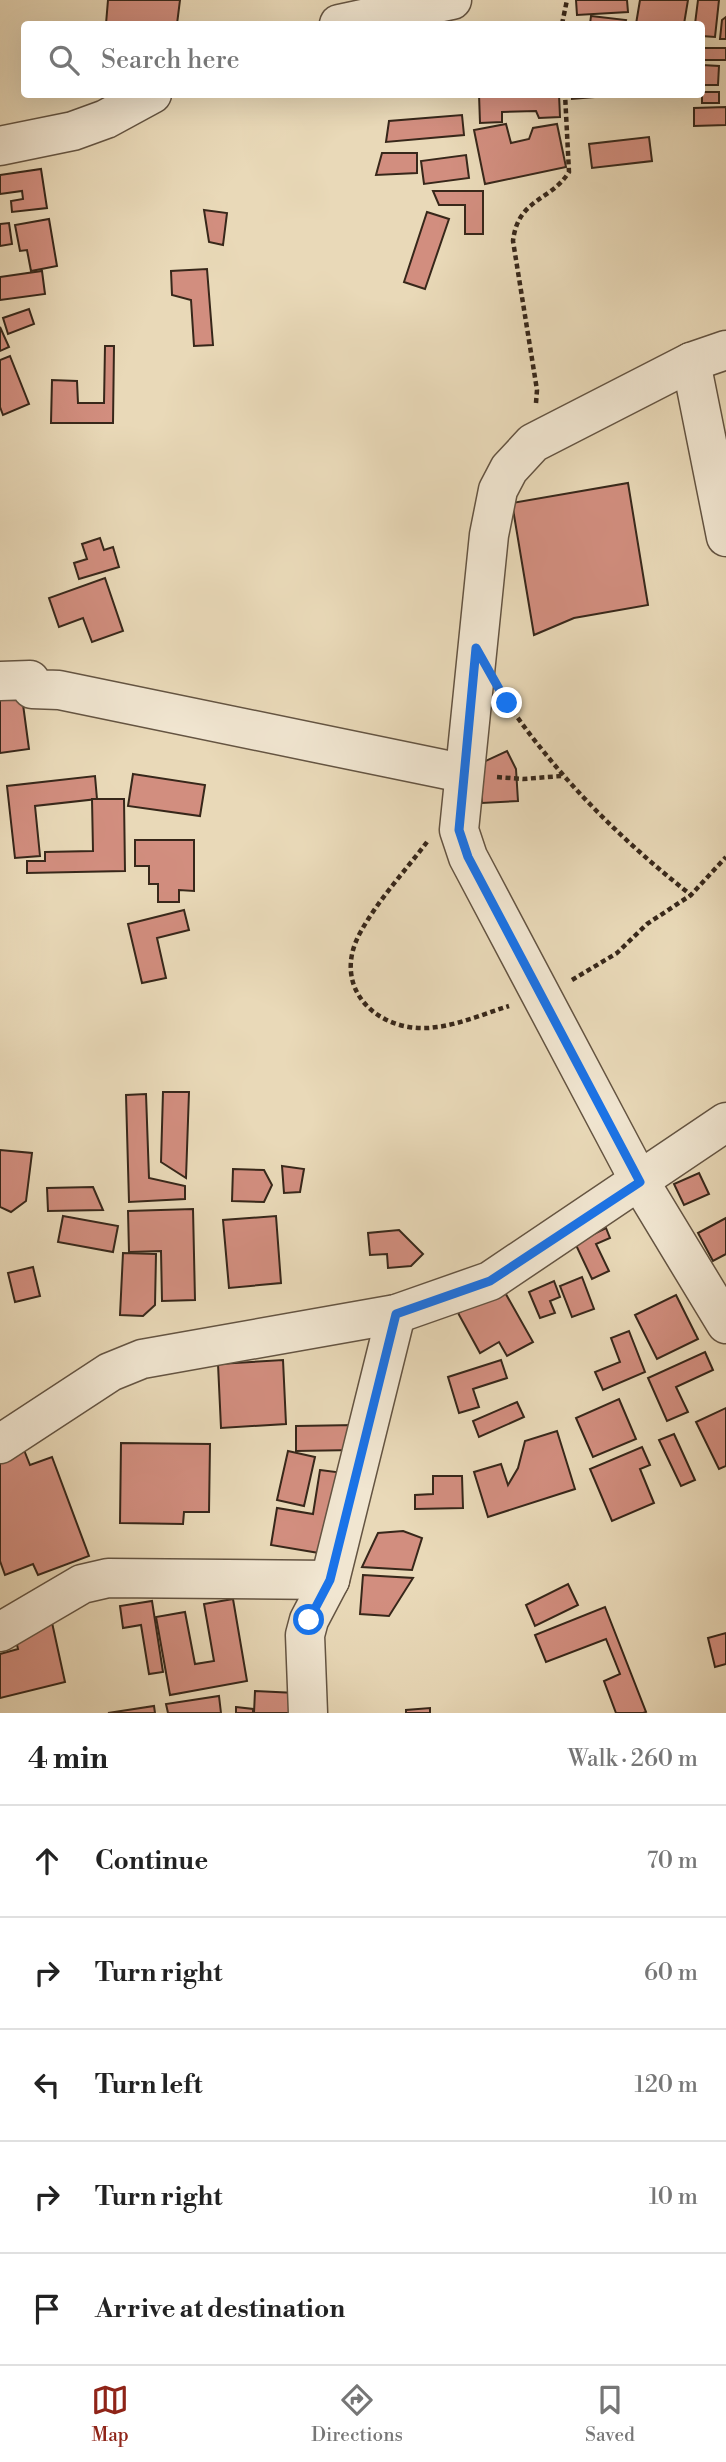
<!DOCTYPE html>
<meta charset="utf-8">
<style>
body{margin:0;font-family:"Libre Bodoni",serif;background:#f6f6f6;color:#222}
.stop{position:absolute;width:21px;height:21px;margin:-16px;border:5px solid #1a73e8;border-radius:50%;background:#fff}
.stop.end{background:#1a73e8;border-color:#fff;box-shadow:0 2px 7px #0008}
.list{margin:0;padding:0;list-style:none}
h2{display:flex;justify-content:space-between;align-items:center;height:91px;margin:0;padding:0 28px;font-size:30px}
h2 small{font-size:23px;font-weight:400;color:#767676}
.list li{display:grid;grid-template-columns:46px 1fr auto;gap:21px;align-items:center;box-sizing:border-box;height:112px;padding:0 28px;border-top:2px solid #e0e0e0}
.list b{display:block;font-size:26px;white-space:nowrap}
.list em{font-size:23px;font-style:normal;color:#767676}
.icon{flex:none;width:38px;height:38px;fill:none;stroke:currentColor;stroke-width:2;stroke-linecap:round;stroke-linejoin:round}
.map{position:relative;flex:none;width:726px;height:1713px;overflow:hidden}
.search{position:absolute;background:#fff;box-shadow:0 7px 28px #0002;left:21px;right:21px;top:21px;height:77px;display:flex;align-items:center;gap:18px;box-sizing:border-box;padding:0 24px;border-radius:7px;color:#767676;font-size:26px}
.sheet{height:651px;background:#fff}
nav{display:flex;justify-content:space-around;align-items:center;box-sizing:border-box;height:98px;border-top:2px solid #e0e0e0;background:#fff;font-size:19px;color:#767676}
nav a{display:grid;justify-items:center;gap:4px}
nav .on{color:#8f2418}
.map>svg:first-child{display:block}
.building{fill:#d28e7f;stroke:#37271a;stroke-width:2}
.lines{fill:none;stroke-linecap:round;stroke-linejoin:round}
.minor-casing{stroke:#645442;stroke-width:41}
.path{stroke:#37271a;stroke-width:4.5;stroke-dasharray:5 3.5;stroke-linecap:butt}
.minor{stroke:#f1e6d1;stroke-width:38}
.route{stroke:#1a73e8;stroke-width:9}
</style>
<div class="map">
<svg width="726" height="1713" viewBox="0 0 726 1713">
<rect width="100%" height="100%" fill="#e9d9b8"/>
<filter id="stains"><feTurbulence type="fractalNoise" baseFrequency=".00286" numOctaves="4"/><feColorMatrix values="0 0 0 0 .2 0 0 0 0 .09 0 0 0 0 .02 0 0 0 .5 -.17"/></filter>
<radialGradient id="worn" r=".72"><stop offset=".6" stop-color="#630" stop-opacity="0"/><stop offset="1" stop-color="#630" stop-opacity=".3"/></radialGradient>
<g class="building">
<path d="M 108,0 L 180,0 L 177,24 L 106,24 Z"/>
<path d="M 576,0 L 627,0 L 628,12 L 577,15 Z"/>
<path d="M 640,0 L 688,0 L 684,24 L 636,24 Z"/>
<path d="M 698,0 L 719,0 L 715,37 L 702,36 L 702,24 L 695,24 Z"/>
<path d="M 591,16 L 626,20 L 625,24 L 590,24 Z"/>
<path d="M 726,17 L 726,39 L 720,39 L 722,20 Z"/>
<rect x="702" y="48" width="24" height="12"/>
<path d="M 702,65 L 719,66 L 718,85 L 702,85 Z"/>
<rect x="702" y="92" width="17" height="11"/>
<path d="M 479,94 L 559,94 L 560,117 L 539,118 L 536,111 L 502,112 L 502,122 L 480,123 Z"/>
<path d="M 572,94 L 606,94 L 606,96 L 572,99 Z"/>
<path d="M 726,107 L 726,125 L 694,126 L 694,108 Z"/>
<path d="M 462,115 L 464,135 L 386,142 L 389,121 Z"/>
<path d="M 506,124 L 511,143 L 529,139 L 533,128 L 557,124 L 566,167 L 485,184 L 474,130 Z"/>
<path d="M 649,137 L 652,161 L 592,168 L 589,144 Z"/>
<path d="M 382,153 L 417,153 L 417,173 L 376,175 Z"/>
<path d="M 466,155 L 469,178 L 424,184 L 421,161 Z"/>
<path d="M 41,169 L 47,208 L 12,212 L 11,201 L 23,199 L 22,191 L 0,194 L 0,175 Z"/>
<path d="M 433,191 L 483,191 L 483,234 L 465,234 L 465,205 L 439,205 Z"/>
<path d="M 204,210 L 227,213 L 223,245 L 209,242 Z"/>
<path d="M 427,212 L 449,219 L 425,289 L 404,282 Z"/>
<path d="M 49,219 L 57,266 L 31,271 L 27,250 L 20,251 L 15,225 Z"/>
<path d="M 9,223 L 12,244 L 0,246 L 0,224 Z"/>
<path d="M 207,269 L 213,345 L 194,346 L 191,300 L 172,295 L 171,271 Z"/>
<path d="M 42,271 L 45,294 L 0,300 L 0,277 Z"/>
<path d="M 29,309 L 34,324 L 8,334 L 3,318 Z"/>
<path d="M 0,327 L 9,347 L 0,351 Z"/>
<path d="M 105,346 L 114,346 L 113,423 L 51,423 L 52,380 L 77,381 L 78,403 L 104,403 Z"/>
<path d="M 10,356 L 29,404 L 3,415 L 0,407 L 0,360 Z"/>
<path d="M 628,483 L 648,605 L 574,618 L 534,635 L 512,503 Z"/>
<path d="M 100,538 L 104,550 L 113,547 L 119,567 L 79,579 L 74,563 L 87,559 L 82,544 Z"/>
<path d="M 105,578 L 123,631 L 92,642 L 83,618 L 59,627 L 49,598 Z"/>
<path d="M 20,682 L 29,749 L 0,753 L 0,685 Z"/>
<path d="M 507,751 L 516,769 L 518,801 L 482,803 L 479,764 Z"/>
<path d="M 133,774 L 205,785 L 200,816 L 128,806 Z"/>
<path d="M 95,776 L 97,799 L 35,806 L 40,856 L 15,858 L 7,786 Z"/>
<path d="M 92,799 L 124,799 L 125,871 L 27,873 L 27,861 L 45,861 L 45,852 L 93,851 Z"/>
<path d="M 135,840 L 194,840 L 194,891 L 179,890 L 179,902 L 158,902 L 158,884 L 149,884 L 149,866 L 135,866 Z"/>
<path d="M 184,910 L 189,930 L 157,938 L 166,978 L 142,983 L 128,924 Z"/>
<path d="M 163,1092 L 189,1092 L 186,1178 L 161,1162 Z"/>
<path d="M 146,1094 L 149,1178 L 185,1186 L 185,1199 L 129,1202 L 126,1095 Z"/>
<path d="M 0,1150 L 32,1153 L 26,1201 L 11,1212 L 0,1207 Z"/>
<path d="M 282,1166 L 304,1169 L 300,1192 L 284,1193 Z"/>
<path d="M 233,1169 L 264,1170 L 272,1185 L 264,1202 L 232,1201 Z"/>
<path d="M 699,1173 L 709,1194 L 684,1205 L 674,1184 Z"/>
<path d="M 93,1187 L 103,1210 L 48,1211 L 47,1188 Z"/>
<path d="M 193,1209 L 195,1300 L 162,1301 L 161,1251 L 129,1252 L 128,1211 Z"/>
<path d="M 63,1216 L 118,1226 L 113,1252 L 58,1242 Z"/>
<path d="M 276,1216 L 281,1283 L 229,1288 L 223,1220 Z"/>
<path d="M 726,1218 L 726,1254 L 713,1261 L 698,1233 Z"/>
<path d="M 606,1228 L 610,1238 L 596,1244 L 609,1271 L 592,1279 L 575,1243 Z"/>
<path d="M 399,1230 L 423,1254 L 411,1266 L 388,1268 L 387,1254 L 370,1255 L 368,1233 Z"/>
<path d="M 123,1253 L 156,1254 L 155,1305 L 143,1316 L 120,1315 Z"/>
<path d="M 33,1267 L 40,1296 L 15,1302 L 8,1273 Z"/>
<path d="M 582,1277 L 594,1309 L 572,1317 L 560,1286 Z"/>
<path d="M 554,1281 L 560,1297 L 550,1301 L 555,1313 L 540,1318 L 529,1292 Z"/>
<path d="M 503,1289 L 533,1342 L 507,1356 L 499,1342 L 480,1353 L 458,1313 Z"/>
<path d="M 676,1295 L 698,1339 L 657,1359 L 635,1315 Z"/>
<path d="M 629,1331 L 645,1372 L 603,1390 L 595,1372 L 620,1362 L 611,1338 Z"/>
<path d="M 705,1352 L 713,1370 L 676,1387 L 688,1412 L 667,1421 L 648,1378 Z"/>
<path d="M 283,1360 L 286,1424 L 221,1428 L 218,1364 Z"/>
<path d="M 501,1360 L 507,1378 L 473,1389 L 479,1407 L 459,1413 L 448,1377 Z"/>
<path d="M 619,1399 L 636,1439 L 593,1457 L 576,1418 Z"/>
<path d="M 517,1402 L 524,1417 L 479,1437 L 473,1421 Z"/>
<path d="M 726,1408 L 726,1466 L 719,1469 L 696,1422 Z"/>
<path d="M 355,1425 L 355,1450 L 296,1451 L 296,1426 Z"/>
<path d="M 557,1431 L 575,1489 L 488,1517 L 474,1472 L 501,1464 L 508,1485 L 518,1468 L 525,1441 Z"/>
<path d="M 674,1434 L 695,1480 L 681,1486 L 659,1440 Z"/>
<path d="M 121,1443 L 210,1444 L 209,1512 L 184,1512 L 183,1524 L 120,1523 Z"/>
<path d="M 642,1447 L 650,1465 L 640,1469 L 654,1503 L 612,1521 L 590,1469 Z"/>
<path d="M 24,1450 L 30,1465 L 52,1457 L 89,1556 L 38,1575 L 33,1564 L 5,1575 L 0,1561 L 0,1460 Z"/>
<path d="M 288,1451 L 315,1457 L 304,1506 L 277,1500 Z"/>
<path d="M 320,1470 L 344,1473 L 331,1555 L 271,1545 L 277,1508 L 313,1514 Z"/>
<path d="M 433,1476 L 462,1476 L 463,1508 L 415,1509 L 415,1495 L 433,1494 Z"/>
<path d="M 403,1531 L 422,1538 L 412,1570 L 362,1567 L 378,1533 Z"/>
<path d="M 363,1575 L 413,1578 L 389,1616 L 360,1614 Z"/>
<path d="M 568,1584 L 578,1605 L 535,1626 L 526,1605 Z"/>
<path d="M 233,1599 L 247,1681 L 170,1695 L 156,1617 L 185,1612 L 195,1664 L 214,1661 L 204,1604 Z"/>
<path d="M 152,1601 L 163,1672 L 149,1674 L 141,1625 L 123,1628 L 120,1606 Z"/>
<path d="M 605,1607 L 646,1712 L 643,1713 L 616,1713 L 604,1681 L 620,1674 L 606,1639 L 546,1662 L 535,1635 Z"/>
<path d="M 51,1618 L 65,1682 L 0,1698 L 0,1654 L 18,1649 L 15,1636 Z"/>
<path d="M 726,1633 L 726,1664 L 715,1667 L 708,1638 Z"/>
<path d="M 255,1691 L 296,1693 L 295,1713 L 254,1713 Z"/>
<path d="M 219,1696 L 221,1713 L 168,1713 L 166,1704 Z"/>
<path d="M 154,1706 L 155,1713 L 108,1713 Z"/>
<path d="M 236,1707 L 253,1709 L 253,1713 L 236,1713 Z"/>
<path d="M 430,1708 L 430,1713 L 406,1713 L 406,1710 Z"/>
</g>
<g class="lines">
<g class="minor-casing">
<g id="minor">
<path d="M 339,24 L 452,0"/>
<path d="M 0,146 L 73,131 L 106,119 L 152,94"/>
<path d="M 726,350 L 691,362 L 533,443 L 509,469 L 498,490 L 489,535 L 459,830 L 468,857 L 640,1182 L 726,1324"/>
<path d="M 691,362 L 726,537"/>
<path d="M 0,681 L 30,680 L 32,689 L 59,690 L 462,773"/>
<path d="M 0,1444 L 110,1372 L 142,1359 L 396,1314 L 490,1281 L 726,1122"/>
<path d="M 0,1632 L 82,1584 L 108,1578 L 330,1580"/>
<path d="M 308,1713 L 305,1635 L 309,1620 L 330,1580 L 396,1314"/>
</g>
</g>
<g class="path">
<path d="M 562,24 L 567,0"/>
<path d="M 536,403 L 537,390 L 513,241 C 518,198 550,202 569,172 L 565,94"/>
<path d="M 508,704 C 559,778 620,839 691,895"/>
<path d="M 497,777 L 523,779 L 561,776"/>
<path d="M 427,842 C 405,871 378,900 360,933 C 329,990 381,1036 437,1027 C 461,1024 486,1013 509,1006"/>
<path d="M 572,980 L 617,953 L 647,924 L 691,895 L 726,857"/>
</g>
<use href="#minor" class="minor"/>
</g>
<g class="lines">
<path class="route" d="M 309,1620 L 330,1580 L 396,1314 L 490,1281 L 640,1182 L 468,857 L 459,830 L 476,648 L 507,703"/>
</g>
<rect width="100%" height="100%" filter="url(#stains)"/>
<rect width="100%" height="100%" fill="url(#worn)"/>
</svg>
<div class="stop" style="left:309px;top:1620px"></div>
<div class="stop end" style="left:507px;top:703px"></div>
<div class="search"><svg class="icon" aria-label="search" viewBox="0 0 24 24"><circle cx="10" cy="10" r="6"/><path d="M15 15l6 6"/></svg>Search here</div>
</div>
<section class="sheet">
<h2>4 min<small>Walk · 260 m</small></h2>
<ul class="list">
<li><svg class="icon" aria-label="ahead" viewBox="0 0 24 24"><path d="M12 20V5M6 11l6-6 6 6"/></svg><div><b>Continue</b></div><em>70 m</em></li>
<li><svg class="icon" aria-label="right" viewBox="0 0 24 24"><path d="M7 20v-9h11M14 6l5 5-5 5"/></svg><div><b>Turn right</b></div><em>60 m</em></li>
<li><svg class="icon" aria-label="left" viewBox="0 0 24 24"><path d="M17 20v-9H6M10 6l-5 5 5 5"/></svg><div><b>Turn left</b></div><em>120 m</em></li>
<li><svg class="icon" aria-label="right" viewBox="0 0 24 24"><path d="M7 20v-9h11M14 6l5 5-5 5"/></svg><div><b>Turn right</b></div><em>10 m</em></li>
<li><svg class="icon" aria-label="arrive" viewBox="0 0 24 24"><path d="M6 21V4h12l-3 4 3 4H6"/></svg><div><b>Arrive at destination</b></div></li>
</ul>
</section>
<nav>
<a class="on"><svg class="icon" aria-label="map" viewBox="0 0 24 24"><path d="M3 6l6-2 6 2 6-2v14l-6 2-6-2-6 2zM9 4v14M15 6v14"/></svg>Map</a>
<a><svg class="icon" aria-label="directions" viewBox="0 0 24 24"><path d="M12 3l9 9-9 9-9-9zM9 14v-3h6M13 9l2 2-2 2"/></svg>Directions</a>
<a><svg class="icon" aria-label="saved" viewBox="0 0 24 24"><path d="M7 4h10v16l-5-4-5 4z"/></svg>Saved</a>
</nav>
